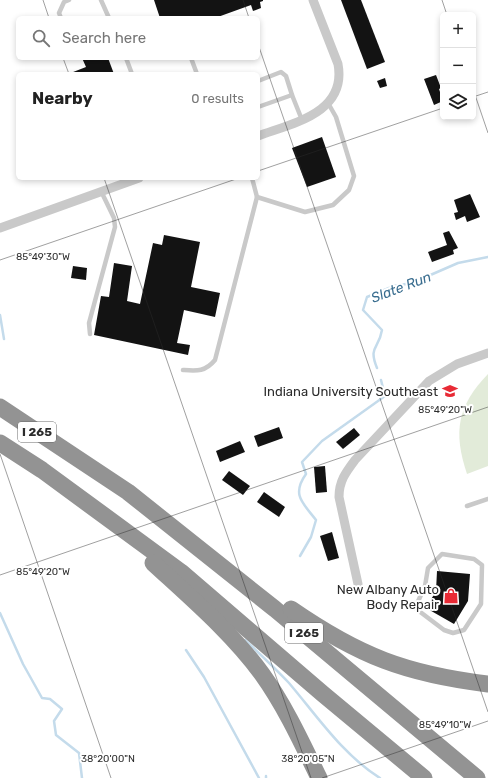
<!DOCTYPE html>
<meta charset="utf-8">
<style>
body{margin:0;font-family:Rubik,sans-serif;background:#f2f2f2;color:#222}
.controls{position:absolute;right:12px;top:12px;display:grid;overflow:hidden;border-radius:6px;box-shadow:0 2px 6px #0003}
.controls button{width:36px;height:36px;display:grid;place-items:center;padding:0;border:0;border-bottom:1px solid #e0e0e0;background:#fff;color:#222;font:20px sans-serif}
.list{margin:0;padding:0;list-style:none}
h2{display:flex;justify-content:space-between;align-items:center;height:52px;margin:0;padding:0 16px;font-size:17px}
h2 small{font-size:13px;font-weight:400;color:#767676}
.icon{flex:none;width:22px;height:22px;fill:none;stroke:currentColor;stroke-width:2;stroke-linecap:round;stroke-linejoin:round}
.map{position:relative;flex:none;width:488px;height:778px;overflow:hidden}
.search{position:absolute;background:#fff;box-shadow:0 2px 6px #0003;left:16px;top:16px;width:244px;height:44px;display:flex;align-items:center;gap:10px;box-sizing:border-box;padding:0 14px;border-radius:6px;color:#767676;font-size:15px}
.panel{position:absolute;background:#fff;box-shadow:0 2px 6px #0003;left:16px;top:72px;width:244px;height:108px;border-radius:6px}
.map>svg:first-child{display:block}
.green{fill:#e2ebd9}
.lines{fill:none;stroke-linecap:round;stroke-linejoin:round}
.stream{stroke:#c4dbeb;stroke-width:2.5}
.building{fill:#131313}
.service{stroke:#c9c9c9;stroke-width:4.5}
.minor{stroke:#c9c9c9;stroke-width:9}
.motorway{stroke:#939393;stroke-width:17}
.ticks{fill:none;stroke:#2c2c2c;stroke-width:1;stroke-opacity:0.45}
.labels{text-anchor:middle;stroke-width:4;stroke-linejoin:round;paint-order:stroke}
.shield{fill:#fff;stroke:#6b6b6b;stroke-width:1}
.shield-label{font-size:12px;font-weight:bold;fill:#2c2c2c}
.poi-label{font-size:13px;fill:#2c2c2c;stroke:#fff;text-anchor:end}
.water-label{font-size:14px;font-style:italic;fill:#396d8f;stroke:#fff}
.ticks-label{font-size:10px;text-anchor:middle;fill:#2c2c2c;stroke:#fff;stroke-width:4;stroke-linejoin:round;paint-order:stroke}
</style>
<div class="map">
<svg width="488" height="778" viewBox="0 0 488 778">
<rect width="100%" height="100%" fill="#fff"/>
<path class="green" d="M 488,374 L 488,466 L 467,474 C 453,432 457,406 488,374 Z"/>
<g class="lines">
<g class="stream">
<path d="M 0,315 L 4,339"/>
<path d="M 377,368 C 368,346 379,349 382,330 L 363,310 L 367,297 L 394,286 L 412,283 L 458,263 L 488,257"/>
<path d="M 300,556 L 311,537 L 316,520 C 303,503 291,495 306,474 L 302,462 L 322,441 L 385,396 L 381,380"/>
<path d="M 0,613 L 23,664 L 42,698 L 50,699 L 62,709 L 54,721 L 56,735 L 79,753 L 82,778"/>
<path d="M 245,640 C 260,654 275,668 289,683 C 317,716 343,755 380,778"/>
<path d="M 186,650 L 204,677 L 259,778"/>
<path d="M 266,778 L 266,776"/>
</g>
</g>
<g class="building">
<path d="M 154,0 L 263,0 L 263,1 L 260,2 L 261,8 L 253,11 L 251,5 L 215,18 L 160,18 Z"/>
<path d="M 341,0 L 361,0 L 385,62 L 367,69 Z"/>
<path d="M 82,58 L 108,58 L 114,74 L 68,74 L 86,67 Z"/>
<path d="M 436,75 L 441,88 L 439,89 L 443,101 L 434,105 L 424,79 Z"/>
<path d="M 385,78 L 387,86 L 380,88 L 377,81 Z"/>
<path d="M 322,137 L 336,177 L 307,187 L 292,148 Z"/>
<path d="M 470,194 L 480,217 L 467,222 L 465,216 L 456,220 L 454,213 L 458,212 L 454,200 Z"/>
<path d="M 449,231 L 458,248 L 453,250 L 454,254 L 432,262 L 428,252 L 447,245 L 443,233 Z"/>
<path d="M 164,235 L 200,242 L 191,287 L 220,293 L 215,317 L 184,310 L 177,343 L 190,345 L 188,355 L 94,335 L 101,296 L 109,297 L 114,263 L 132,266 L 127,301 L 140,304 L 153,243 L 162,245 Z"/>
<path d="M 73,266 L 87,268 L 86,280 L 71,278 Z"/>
<path d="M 279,427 L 283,438 L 258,447 L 254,436 Z"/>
<path d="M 354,428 L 360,435 L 343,449 L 336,442 Z"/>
<path d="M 240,441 L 245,452 L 220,462 L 216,451 Z"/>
<path d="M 325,466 L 327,492 L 316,493 L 314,467 Z"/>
<path d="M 229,471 L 250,486 L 243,495 L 222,480 Z"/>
<path d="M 264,492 L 285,507 L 279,517 L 257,502 Z"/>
<path d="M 332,532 L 339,558 L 328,561 L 320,536 Z"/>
<path d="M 437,571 L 470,574 L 468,601 L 454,624 L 426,608 L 436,591 Z"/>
</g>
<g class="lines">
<g class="service">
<path d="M 101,0 L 109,18"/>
<path d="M 61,18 L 59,13 L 64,2 L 69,0"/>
<path d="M 126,58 L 132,74"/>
<path d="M 191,58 L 197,74"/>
<path d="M 258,81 L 281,72 L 286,76 L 292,95"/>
<path d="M 258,107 L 292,95 L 302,120"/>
<path d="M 257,197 L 305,212 L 333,205 L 349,190 L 354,176 L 336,117 L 328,103"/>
<path d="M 90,334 L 89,323 L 115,227 L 114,218 L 101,191"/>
<path d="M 183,370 C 197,371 205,372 215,360 L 257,197 L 252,178"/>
<path d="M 467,506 L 488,499"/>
<path d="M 442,554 L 474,559 L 482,565 L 481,604 L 464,630 L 453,633 L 444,630 L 415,608 L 425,586 L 428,568 Z"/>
</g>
<g class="minor">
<path d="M 258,136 C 293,123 347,113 338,64 L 313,0"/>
<path d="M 0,228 L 139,178"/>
<path d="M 358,584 L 339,497 C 339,481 346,472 355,460 L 429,381 L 457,364 L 488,353"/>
</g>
<g class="motorway">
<path d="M 0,407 L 128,492 L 275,609 L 477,778"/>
<path d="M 0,443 L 42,470 L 181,572 L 323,694 L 424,778"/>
<path d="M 153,563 C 191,598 232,633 262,674 C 285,706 302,743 319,778"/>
<path d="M 291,609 C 359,656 406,674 488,684"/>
</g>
</g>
<path class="ticks" d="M 43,0 L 49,18M 243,0 L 249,18M 442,0 L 447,15M 258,44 L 488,712M 63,58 L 69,74M 473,89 L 488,133M 473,97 L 488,92M 258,171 L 443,108M 104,178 L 311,778M 0,260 L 239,178M 0,454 L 111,778M 0,575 L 488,407M 322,778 L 488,721"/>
<defs>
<g id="university-bare" transform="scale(1.2)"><path d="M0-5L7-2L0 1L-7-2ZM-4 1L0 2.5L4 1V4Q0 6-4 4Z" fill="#e82a35" stroke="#fff" stroke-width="2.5" paint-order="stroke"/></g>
<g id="shop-bare" transform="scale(1.2)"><path d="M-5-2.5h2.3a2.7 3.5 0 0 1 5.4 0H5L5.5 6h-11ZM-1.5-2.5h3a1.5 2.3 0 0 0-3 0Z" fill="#e82a35" stroke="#fff" stroke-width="2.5" paint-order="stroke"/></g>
</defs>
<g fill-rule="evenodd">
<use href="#university-bare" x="450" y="391"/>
<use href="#shop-bare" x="451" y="596"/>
</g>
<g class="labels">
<g class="shield">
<rect x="18" y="422" width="38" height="20" rx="3"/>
<rect x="285" y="623" width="38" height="20" rx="3"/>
</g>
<g class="shield-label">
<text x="37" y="436">I 265</text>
<text x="304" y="637">I 265</text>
</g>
<g class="poi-label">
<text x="438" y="396">Indiana University Southeast</text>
<text x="439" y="594">New Albany Auto<tspan x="439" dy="15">Body Repair</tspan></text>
</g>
<g class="water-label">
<text transform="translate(401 287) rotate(-21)" y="5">Slate Run</text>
</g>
</g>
<g class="ticks-label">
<text x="43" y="260">85°49'30"W</text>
<text x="445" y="413">85°49'20"W</text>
<text x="43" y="575">85°49'20"W</text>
<text x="445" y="728">85°49'10"W</text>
<text x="108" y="762">38°20'00"N</text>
<text x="308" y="762">38°20'05"N</text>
</g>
</svg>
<div class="controls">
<button>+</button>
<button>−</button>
<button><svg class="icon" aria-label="layers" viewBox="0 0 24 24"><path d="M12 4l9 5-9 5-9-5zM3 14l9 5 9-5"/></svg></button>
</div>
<div class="search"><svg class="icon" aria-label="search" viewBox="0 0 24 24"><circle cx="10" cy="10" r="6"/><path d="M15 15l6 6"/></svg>Search here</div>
<section class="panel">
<h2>Nearby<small>0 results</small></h2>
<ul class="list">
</ul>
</section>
</div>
